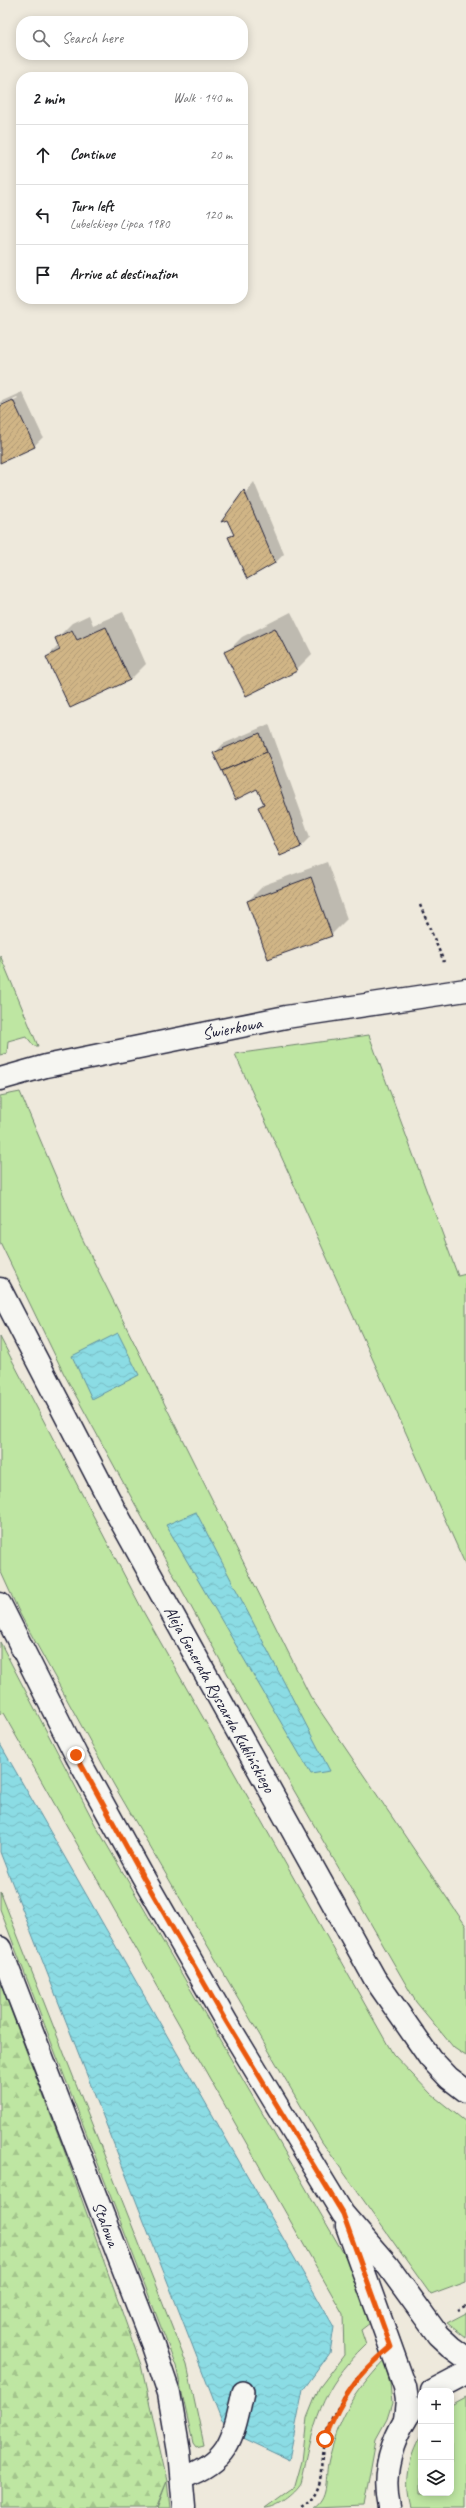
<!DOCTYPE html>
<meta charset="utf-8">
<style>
body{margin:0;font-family:Caveat,sans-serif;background:#f6f6f6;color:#202124}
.controls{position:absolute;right:12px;bottom:12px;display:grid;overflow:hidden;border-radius:8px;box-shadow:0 2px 10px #0003}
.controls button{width:36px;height:36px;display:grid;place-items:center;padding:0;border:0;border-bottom:1px solid #e0e0e0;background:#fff;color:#202124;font:20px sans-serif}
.stop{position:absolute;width:12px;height:12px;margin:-9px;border:3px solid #ea580c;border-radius:50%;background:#fff}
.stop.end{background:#ea580c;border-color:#fff;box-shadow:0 1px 4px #0008}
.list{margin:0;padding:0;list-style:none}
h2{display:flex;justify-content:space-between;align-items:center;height:52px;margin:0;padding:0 16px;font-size:17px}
h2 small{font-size:13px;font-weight:400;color:#757577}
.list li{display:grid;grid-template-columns:26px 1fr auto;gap:12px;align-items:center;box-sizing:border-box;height:60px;padding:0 16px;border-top:1px solid #e0e0e0}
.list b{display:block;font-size:15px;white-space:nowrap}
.list p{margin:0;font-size:13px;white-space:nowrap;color:#757577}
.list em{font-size:13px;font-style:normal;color:#757577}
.icon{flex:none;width:22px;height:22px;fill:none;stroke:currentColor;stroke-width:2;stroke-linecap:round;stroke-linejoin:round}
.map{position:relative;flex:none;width:466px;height:2508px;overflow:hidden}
.search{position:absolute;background:#fff;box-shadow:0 2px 10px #0003;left:16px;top:16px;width:232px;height:44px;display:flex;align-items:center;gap:10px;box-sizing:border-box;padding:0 14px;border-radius:16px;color:#757577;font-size:15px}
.panel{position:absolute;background:#fff;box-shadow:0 2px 10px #0003;left:16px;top:72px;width:232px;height:232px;border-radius:16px}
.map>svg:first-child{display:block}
.green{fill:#bee6a2;stroke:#70846e}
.forest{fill:url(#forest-firs);stroke:#70846e}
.water{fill:url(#water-waves);stroke:#6192a0}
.shadow{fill:#0003}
.building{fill:url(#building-hatch);stroke:#22223b}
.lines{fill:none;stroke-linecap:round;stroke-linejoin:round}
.lane-casing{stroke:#22223b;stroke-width:24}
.street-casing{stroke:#22223b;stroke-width:25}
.secondary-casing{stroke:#22223b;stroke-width:25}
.path{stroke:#22223b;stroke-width:2.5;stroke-dasharray:3 3;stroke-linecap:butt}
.lane{stroke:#f6f6f2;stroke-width:21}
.street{stroke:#f6f6f2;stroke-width:22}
.secondary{stroke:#f6f6f2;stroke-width:22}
.route{stroke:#ea580c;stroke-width:5}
.labels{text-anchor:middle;stroke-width:3.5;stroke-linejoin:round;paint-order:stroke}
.street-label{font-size:17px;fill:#22223b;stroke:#f6f6f2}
</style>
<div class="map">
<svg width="466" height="2508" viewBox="0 0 466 2508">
<defs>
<pattern id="forest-firs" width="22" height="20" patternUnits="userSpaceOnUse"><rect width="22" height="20" fill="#bee6a2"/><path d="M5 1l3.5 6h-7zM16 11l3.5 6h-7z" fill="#a3c58c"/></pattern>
<pattern id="water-waves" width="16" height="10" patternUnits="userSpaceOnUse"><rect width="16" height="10" fill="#8bdce4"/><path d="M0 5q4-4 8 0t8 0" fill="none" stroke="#78bcc4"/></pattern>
<pattern id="building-hatch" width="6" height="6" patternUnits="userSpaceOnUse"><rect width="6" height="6" fill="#d0b586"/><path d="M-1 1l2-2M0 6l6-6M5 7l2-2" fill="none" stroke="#b29b75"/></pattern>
</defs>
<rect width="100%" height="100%" fill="#eee9dc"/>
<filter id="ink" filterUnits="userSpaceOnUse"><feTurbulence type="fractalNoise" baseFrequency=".025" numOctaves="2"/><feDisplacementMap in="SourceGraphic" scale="8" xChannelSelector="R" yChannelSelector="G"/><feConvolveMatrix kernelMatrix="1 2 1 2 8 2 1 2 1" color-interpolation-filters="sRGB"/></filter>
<g filter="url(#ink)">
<g class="green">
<path d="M 0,955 L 38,1046 L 34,1046 L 26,1036 L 8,1041 L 7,1053 L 0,1055 Z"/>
<path d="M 369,1035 L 458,1276 L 466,1274 L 466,1566 L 235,1054 Z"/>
<path d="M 20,1092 L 81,1236 L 310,1696 L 466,1926 L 466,2056 L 454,2048 L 416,2002 L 243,1702 L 64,1374 L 0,1242 L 0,1096 Z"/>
<path d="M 0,1337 L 144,1613 L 393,2054 L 431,2094 L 466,2122 L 466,2282 L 431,2295 L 322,2142 L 114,1785 L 20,1614 L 0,1570 Z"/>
<path d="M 0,1642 L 96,1826 L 352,2268 L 370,2323 L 361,2330 L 366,2345 C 319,2390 314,2423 301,2484 C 295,2494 277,2508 265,2508 L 295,2486 L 302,2461 L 307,2418 L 319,2388 L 344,2355 L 343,2314 L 3,1713 L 0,1714 Z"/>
<path d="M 0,1891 L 187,2365 L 204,2445 L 196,2447 L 193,2443 L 176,2366 L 0,1909 Z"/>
<path d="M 466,2313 L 466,2338 L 447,2323 Z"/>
<path d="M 384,2361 L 390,2383 L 392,2403 L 387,2419 L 376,2439 L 364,2506 L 313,2508 C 329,2497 325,2481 328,2464 C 338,2418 353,2395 384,2361 Z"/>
<path d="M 466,2397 L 466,2508 L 411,2508 C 404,2483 408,2458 421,2436 L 421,2493 L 451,2493 L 451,2405 Z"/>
<path d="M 167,2481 L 170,2508 L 157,2508 Z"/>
</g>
<path class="forest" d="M 0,1982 L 64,2150 L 141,2365 L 167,2481 L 156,2508 L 0,2508 Z"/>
<g class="water">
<path d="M 118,1333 L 139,1375 L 92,1399 L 72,1356 Z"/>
<path d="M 196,1512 L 330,1771 L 311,1774 L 166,1525 Z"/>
<path d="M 0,1744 L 334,2327 L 330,2353 L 303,2390 L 289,2460 L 234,2434 L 221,2419 L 0,1852 Z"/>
</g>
<g class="shadow">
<path d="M 22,392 L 43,437 L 34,446 L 0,462 L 0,407 L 18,398 L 17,397 L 0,405 L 0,402 Z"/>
<path d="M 254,482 L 284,554 L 275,563 L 229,537 L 234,533 L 227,519 L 224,520 Z"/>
<path d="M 123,612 L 146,664 L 130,680 L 71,706 L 47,657 L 59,645 L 56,639 L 72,623 L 89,615 L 93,625 Z"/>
<path d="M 291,612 L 312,654 L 296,670 L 226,653 L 242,637 Z"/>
<path d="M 269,724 L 310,837 L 301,846 L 280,855 L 259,807 L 264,802 L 258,788 L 215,753 L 223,744 Z"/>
<path d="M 327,862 L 347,919 L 331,935 L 248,901 L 264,885 Z"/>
</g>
<g class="building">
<path d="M 13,400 L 35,447 L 0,463 L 0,406 Z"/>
<path d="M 244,490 L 275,563 L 247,579 L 228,537 L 234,535 L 227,520 L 221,522 Z"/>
<path d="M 106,627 L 130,680 L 70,708 L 46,657 L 60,650 L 55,638 L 72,630 L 77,640 Z"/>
<path d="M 275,628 L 297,671 L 246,696 L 224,652 Z"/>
<path d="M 260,733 L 267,752 L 222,771 L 213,753 Z"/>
<path d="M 267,752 L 301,847 L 280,856 L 258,807 L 264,804 L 257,789 L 235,800 L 222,771 Z"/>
<path d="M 311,877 L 332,936 L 268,959 L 247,901 Z"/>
</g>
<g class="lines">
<g class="lane-casing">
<path id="lane" d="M 182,2478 C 230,2461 233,2438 243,2392"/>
</g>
<g class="street-casing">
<g id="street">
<path d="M 0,1079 L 46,1066 L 286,1017 L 466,990"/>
<path d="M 0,1948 L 152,2343 L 169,2393 L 179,2452 L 184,2508"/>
</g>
</g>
<g class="secondary-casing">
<g id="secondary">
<path d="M 0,1289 L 113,1507 L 375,1979 L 430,2058 L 449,2078 L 466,2091"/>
<path d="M 0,1604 L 76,1755 L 142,1875 L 227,2023 L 343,2214 L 388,2266 L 438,2335 L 451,2347 L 466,2358"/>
<path d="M 347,2226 L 405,2387 L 407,2400 L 405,2420"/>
<path d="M 432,2391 L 466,2373"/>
<path d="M 389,2508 C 381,2472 392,2438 413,2408"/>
</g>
</g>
<g class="path">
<path d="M 420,905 L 444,962"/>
<path d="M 458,2310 L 466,2306"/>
<path d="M 301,2508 C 329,2489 317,2467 325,2439 C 331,2413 349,2391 365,2370"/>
</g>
<use href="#lane" class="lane"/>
<use href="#street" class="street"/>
<use href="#secondary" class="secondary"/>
</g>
</g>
<g class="lines" filter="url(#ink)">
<path class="route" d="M 76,1755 L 142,1875 L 227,2023 L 343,2214 L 391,2347 C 356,2376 342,2397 325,2439"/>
</g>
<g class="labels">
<g class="street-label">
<text transform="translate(232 1028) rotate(-11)" y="6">Świerkowa</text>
<text transform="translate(220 1699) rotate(61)" y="6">Aleja Generała Ryszarda Kuklińskiego</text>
<text transform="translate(106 2224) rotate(69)" y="6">Stalowa</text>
</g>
</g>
</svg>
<div class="controls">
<button>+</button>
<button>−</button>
<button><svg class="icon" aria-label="layers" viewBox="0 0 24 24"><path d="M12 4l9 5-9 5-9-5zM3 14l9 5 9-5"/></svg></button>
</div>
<div class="stop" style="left:325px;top:2439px"></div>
<div class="stop end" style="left:76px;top:1755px"></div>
<div class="search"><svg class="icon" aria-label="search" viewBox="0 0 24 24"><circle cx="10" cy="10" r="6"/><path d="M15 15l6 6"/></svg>Search here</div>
<section class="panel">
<h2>2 min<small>Walk · 140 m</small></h2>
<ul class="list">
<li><svg class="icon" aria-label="ahead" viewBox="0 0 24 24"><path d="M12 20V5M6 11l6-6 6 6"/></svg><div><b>Continue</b></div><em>20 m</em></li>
<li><svg class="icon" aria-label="left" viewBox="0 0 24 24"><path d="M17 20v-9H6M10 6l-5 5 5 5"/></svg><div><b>Turn left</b><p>Lubelskiego Lipca 1980</p></div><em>120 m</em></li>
<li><svg class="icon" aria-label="arrive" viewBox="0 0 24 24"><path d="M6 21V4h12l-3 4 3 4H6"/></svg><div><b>Arrive at destination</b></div></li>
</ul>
</section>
</div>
